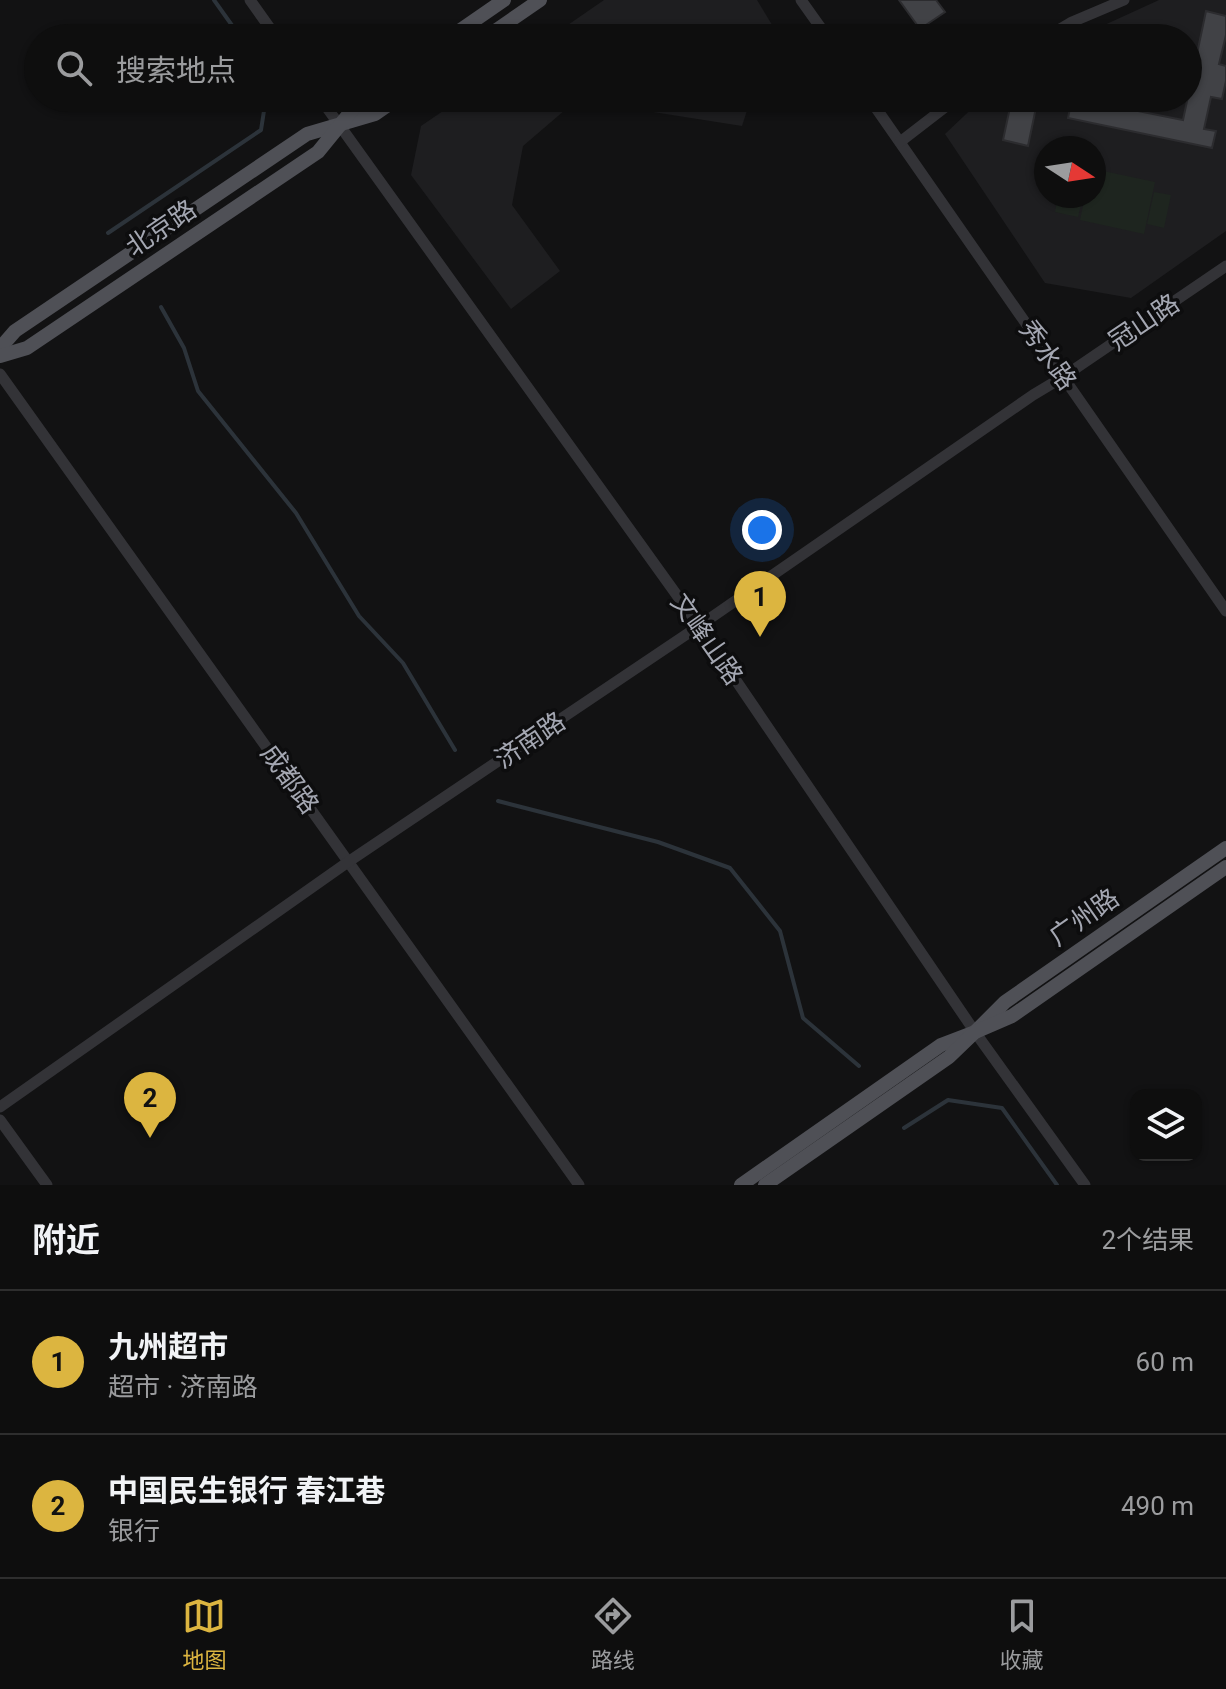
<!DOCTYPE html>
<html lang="zh">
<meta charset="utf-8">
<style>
body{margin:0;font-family:Roboto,"Noto Sans SC",sans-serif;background:#171717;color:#f1f3f6}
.controls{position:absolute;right:24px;bottom:24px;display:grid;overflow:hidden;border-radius:16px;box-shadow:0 2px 6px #0004}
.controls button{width:72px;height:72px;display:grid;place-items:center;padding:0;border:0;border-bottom:2px solid #2e2e2e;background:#0e0e0e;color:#f1f3f6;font:40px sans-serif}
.compass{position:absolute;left:1034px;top:136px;width:72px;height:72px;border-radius:50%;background:#0e0e0e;box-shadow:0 2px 6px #0004;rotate:102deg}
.you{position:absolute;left:762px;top:530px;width:28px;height:28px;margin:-20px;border:6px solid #fff;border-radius:50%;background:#1a73e8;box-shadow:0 0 0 12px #1a73e833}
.badge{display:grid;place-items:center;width:52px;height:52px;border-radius:50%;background:#dcb540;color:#111;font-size:26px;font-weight:700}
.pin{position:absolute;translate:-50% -66px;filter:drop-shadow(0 2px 4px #0008)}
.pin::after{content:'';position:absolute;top:42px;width:28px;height:24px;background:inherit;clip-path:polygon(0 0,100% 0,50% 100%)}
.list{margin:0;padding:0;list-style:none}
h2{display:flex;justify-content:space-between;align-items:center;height:104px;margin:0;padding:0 32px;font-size:34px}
h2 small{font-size:26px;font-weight:400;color:#9b9c9e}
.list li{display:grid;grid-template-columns:52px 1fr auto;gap:24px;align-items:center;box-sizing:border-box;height:144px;padding:0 32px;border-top:2px solid #2e2e2e}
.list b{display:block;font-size:30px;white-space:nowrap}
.list p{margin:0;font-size:26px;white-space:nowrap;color:#9b9c9e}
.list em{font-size:26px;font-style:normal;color:#9b9c9e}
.icon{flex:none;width:44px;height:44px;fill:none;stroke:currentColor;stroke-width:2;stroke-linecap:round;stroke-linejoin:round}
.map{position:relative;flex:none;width:1226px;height:1185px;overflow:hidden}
.search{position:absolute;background:#0e0e0e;box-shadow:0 2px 6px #0004;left:24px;right:24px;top:24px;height:88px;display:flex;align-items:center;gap:20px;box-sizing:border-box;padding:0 28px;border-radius:44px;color:#9b9c9e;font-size:30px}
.sheet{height:392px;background:#0e0e0e}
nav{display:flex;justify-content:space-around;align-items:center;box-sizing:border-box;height:112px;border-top:2px solid #2e2e2e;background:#0e0e0e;font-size:22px;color:#9b9c9e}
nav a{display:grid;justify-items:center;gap:4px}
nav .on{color:#dcb540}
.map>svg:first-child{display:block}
.built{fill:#1e1e20;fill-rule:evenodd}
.green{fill:#1e251f}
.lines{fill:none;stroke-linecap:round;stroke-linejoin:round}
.stream{stroke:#2c333a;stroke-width:4}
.building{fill:#414246;stroke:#2c2c2f;stroke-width:2}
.minor{stroke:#333337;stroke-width:11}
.major{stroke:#4f5056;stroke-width:14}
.labels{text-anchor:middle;stroke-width:7;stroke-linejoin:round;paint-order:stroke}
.street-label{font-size:26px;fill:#a4a7b2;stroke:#0d0d0e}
</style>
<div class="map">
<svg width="1226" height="1185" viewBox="0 0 1226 1185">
<rect width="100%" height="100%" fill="#121213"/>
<g class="built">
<path d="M 604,0 L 757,0 L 780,38 L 549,38 Z"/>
<path d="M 1159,0 L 1226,0 L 1226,231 L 1131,298 L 1045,283 L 945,134 L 983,98 L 1188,98 L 1188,38 L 1076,38 ZM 1046,148 L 1094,148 L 1094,196 L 1046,196 Z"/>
<path d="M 462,98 L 579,98 L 523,146 L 512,205 L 560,271 L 511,309 L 411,175 L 421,126 Z"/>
<path d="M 592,98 L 751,98 L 742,126 L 596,103 Z"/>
</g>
<g class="green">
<path d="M 1094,169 L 1155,182 L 1144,234 L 1080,220 L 1085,196 L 1094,196 Z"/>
<path d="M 1154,192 L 1171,195 L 1164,228 L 1147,224 Z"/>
<path d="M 1058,196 L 1083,196 L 1078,217 L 1055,212 Z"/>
</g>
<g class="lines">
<g class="stream">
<path d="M 214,0 L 241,38"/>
<path d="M 108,233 L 261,130 L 266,98"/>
<path d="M 161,307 L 184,348 L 198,391 L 296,513 L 359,616 L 403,663 L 455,750"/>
<path d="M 498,801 L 658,842 L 730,868 L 780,931 L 803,1018 L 859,1066"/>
<path d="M 904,1128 L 948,1100 L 1002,1108 L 1057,1185"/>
</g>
</g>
<g class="building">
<path d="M 899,0 L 936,0 L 945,12 L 920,29 Z"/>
<path d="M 1206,11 L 1226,16 L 1226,35 L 1219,64 L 1226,66 L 1226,81 L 1222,99 L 1211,97 L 1204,129 L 1216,131 L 1212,148 L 1068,118 L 1072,98 L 1109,98 L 1108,105 L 1183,120 Z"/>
<path d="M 1012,98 L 1038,98 L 1028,146 L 1003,140 Z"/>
</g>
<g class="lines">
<g class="minor">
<path d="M 250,0 L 277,38"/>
<path d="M 801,0 L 828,38"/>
<path d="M 1045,38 L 1072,22 L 1124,0"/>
<path d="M 320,98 L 699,626 L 975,1032 L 1085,1185"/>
<path d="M 869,98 L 1226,611"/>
<path d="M 900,142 L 957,98"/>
<path d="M 0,374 L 579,1185"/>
<path d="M 0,1107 L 348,862 L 699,626 L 1033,395 L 1063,377 L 1226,266"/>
<path d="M 0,1120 L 47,1185"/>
</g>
<g class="major">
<path d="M 449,38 L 504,0"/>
<path d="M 485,38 L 540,0"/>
<path d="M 0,348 L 15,331 L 307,134 L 375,114 L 398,98"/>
<path d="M 0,356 L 27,348 L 318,152 L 362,98"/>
<path d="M 741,1185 L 941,1045 L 975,1032 L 1005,1002 L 1226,848"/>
<path d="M 765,1185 L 949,1057 L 975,1032 L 1012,1016 L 1226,867"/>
</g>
</g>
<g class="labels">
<g class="street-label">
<text transform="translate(161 228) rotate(-34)" y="9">北京路</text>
<text transform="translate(1144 322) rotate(-34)" y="9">冠山路</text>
<text transform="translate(1048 355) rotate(55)" y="9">秀水路</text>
<text transform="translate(707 639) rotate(55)" y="9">文峰山路</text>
<text transform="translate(530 740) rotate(-34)" y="9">济南路</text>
<text transform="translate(290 779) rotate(54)" y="9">成都路</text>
<text transform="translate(1084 917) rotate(-35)" y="9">广州路</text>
</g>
</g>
</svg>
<div class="controls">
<button><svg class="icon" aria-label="layers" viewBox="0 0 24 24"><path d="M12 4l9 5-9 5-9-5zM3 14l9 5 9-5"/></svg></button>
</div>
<svg class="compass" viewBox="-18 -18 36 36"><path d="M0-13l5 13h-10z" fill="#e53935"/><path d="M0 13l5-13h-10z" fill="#9b9c9e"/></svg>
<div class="you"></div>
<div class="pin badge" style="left:760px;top:637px">1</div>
<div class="pin badge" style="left:150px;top:1138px">2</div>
<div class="search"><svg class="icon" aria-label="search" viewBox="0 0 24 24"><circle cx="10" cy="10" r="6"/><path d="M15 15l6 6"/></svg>搜索地点</div>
</div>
<section class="sheet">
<h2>附近<small>2个结果</small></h2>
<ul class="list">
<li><span class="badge">1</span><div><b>九州超市</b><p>超市 · 济南路</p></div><em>60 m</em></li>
<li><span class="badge">2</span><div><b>中国民生银行 春江巷</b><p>银行</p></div><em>490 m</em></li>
</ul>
</section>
<nav>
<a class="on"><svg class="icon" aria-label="map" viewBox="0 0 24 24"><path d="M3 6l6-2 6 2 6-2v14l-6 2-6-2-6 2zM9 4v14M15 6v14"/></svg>地图</a>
<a><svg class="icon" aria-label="directions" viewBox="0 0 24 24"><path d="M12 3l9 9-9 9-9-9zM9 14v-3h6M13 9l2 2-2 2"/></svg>路线</a>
<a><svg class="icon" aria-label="saved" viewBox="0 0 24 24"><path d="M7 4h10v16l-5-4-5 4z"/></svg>收藏</a>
</nav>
